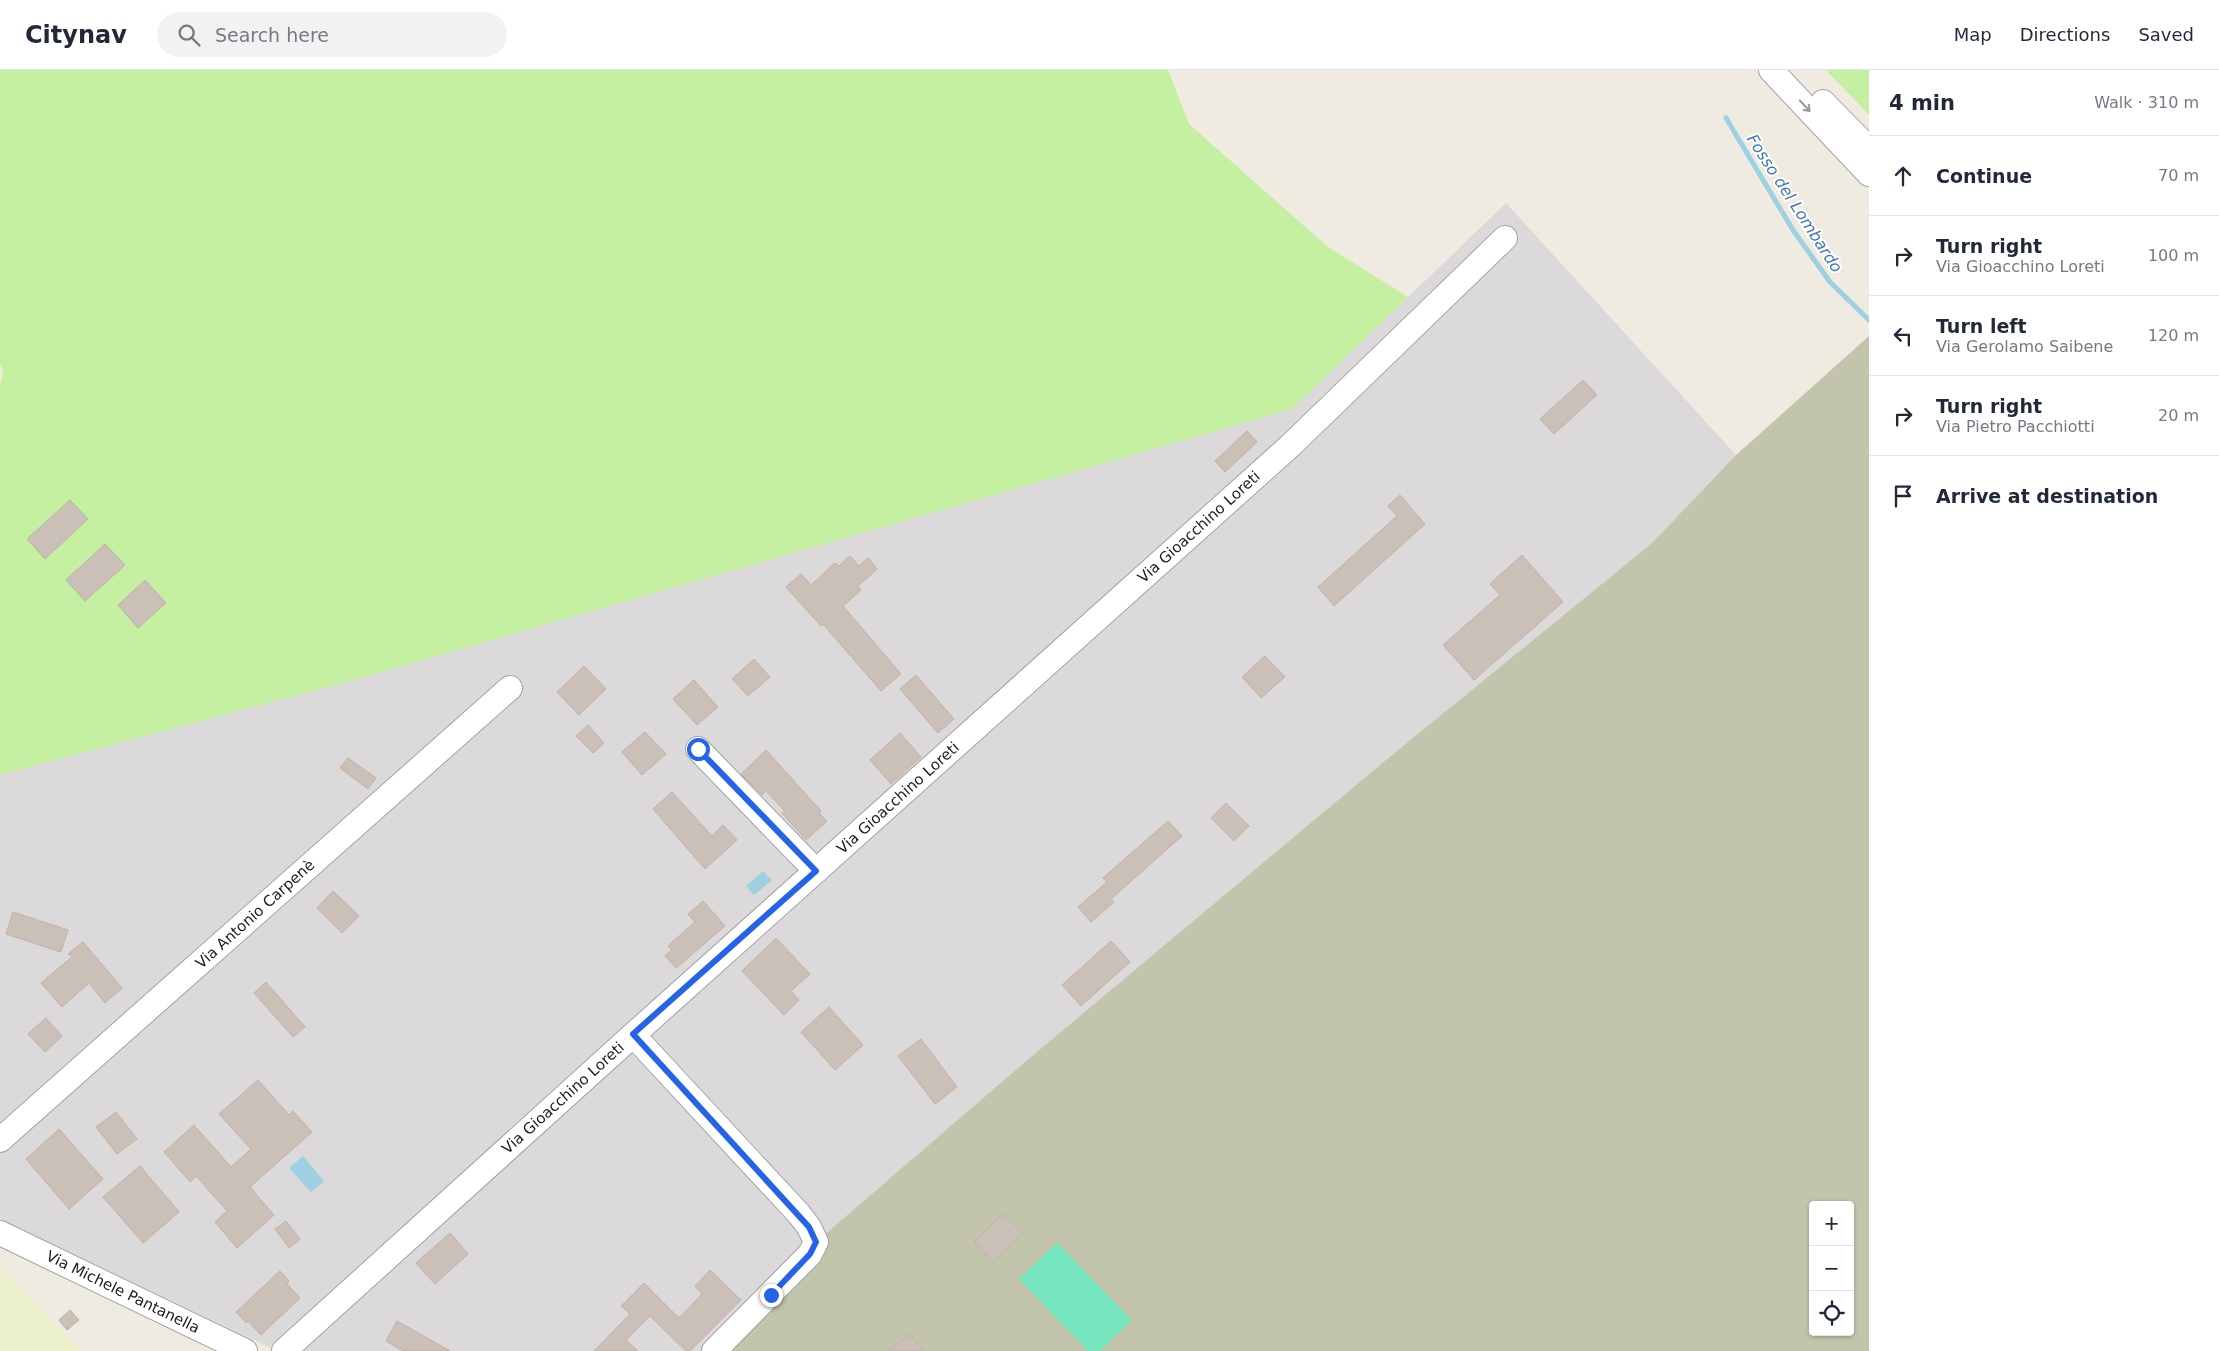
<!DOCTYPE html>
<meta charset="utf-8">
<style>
body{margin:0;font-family:"DejaVu Sans",sans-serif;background:#f2f2f3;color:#1f2937}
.controls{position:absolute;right:15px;bottom:15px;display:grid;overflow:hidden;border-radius:5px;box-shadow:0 1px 4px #0004}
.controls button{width:45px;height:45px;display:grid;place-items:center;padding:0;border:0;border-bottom:1px solid #e0e1e3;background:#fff;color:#1f2937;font:25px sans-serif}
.stop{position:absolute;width:15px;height:15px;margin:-11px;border:4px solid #2563eb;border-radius:50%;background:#fff}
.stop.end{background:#2563eb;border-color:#fff;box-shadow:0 1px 5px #0008}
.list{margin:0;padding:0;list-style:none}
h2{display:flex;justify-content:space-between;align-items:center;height:65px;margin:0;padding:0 20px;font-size:21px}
h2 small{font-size:16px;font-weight:400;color:#747a83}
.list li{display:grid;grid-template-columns:32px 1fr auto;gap:15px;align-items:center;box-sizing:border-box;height:80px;padding:0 20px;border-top:1px solid #e0e1e3}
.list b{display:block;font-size:19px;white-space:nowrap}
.list p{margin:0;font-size:16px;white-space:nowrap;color:#747a83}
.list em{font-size:16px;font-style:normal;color:#747a83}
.icon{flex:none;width:28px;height:28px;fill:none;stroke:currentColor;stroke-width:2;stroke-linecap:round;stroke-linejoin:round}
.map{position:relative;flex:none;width:1869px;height:1281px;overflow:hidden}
header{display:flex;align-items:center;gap:30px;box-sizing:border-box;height:70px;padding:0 25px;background:#fff;border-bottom:1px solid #e0e1e3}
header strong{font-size:24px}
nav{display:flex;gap:28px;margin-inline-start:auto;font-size:18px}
.search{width:350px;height:45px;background:#f2f2f3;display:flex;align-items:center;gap:12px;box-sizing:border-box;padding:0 18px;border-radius:28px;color:#747a83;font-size:19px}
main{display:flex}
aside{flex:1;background:#fff}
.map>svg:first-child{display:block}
.residential{fill:#dbd9d9}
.construction{fill:#c3c4ac;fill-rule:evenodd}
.farmland{fill:#ecf0ca}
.grass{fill:#c5efa1}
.pitch{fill:#76e7bf}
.water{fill:#9cd0e2}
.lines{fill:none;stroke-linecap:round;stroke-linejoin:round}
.stream{stroke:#9cd0e2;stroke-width:5}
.building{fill:#cbc0b7;stroke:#c2b1a2}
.minor-casing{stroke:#a3a3a3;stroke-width:26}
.minor{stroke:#fff;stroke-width:24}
.oneway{stroke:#999}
.route{stroke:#2563eb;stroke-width:6}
.labels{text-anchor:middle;stroke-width:4;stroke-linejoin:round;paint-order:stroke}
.street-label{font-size:15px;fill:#1c1c1c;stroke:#fff}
.water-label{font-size:16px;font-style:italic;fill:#4077b5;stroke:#fff}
</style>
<header>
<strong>Citynav</strong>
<div class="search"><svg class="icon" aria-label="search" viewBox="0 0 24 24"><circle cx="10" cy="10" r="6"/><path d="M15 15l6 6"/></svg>Search here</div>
<nav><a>Map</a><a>Directions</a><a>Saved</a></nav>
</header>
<main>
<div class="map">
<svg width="1869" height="1281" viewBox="0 0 1869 1281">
<rect width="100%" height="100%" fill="#efebe1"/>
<path class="residential" d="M 1506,133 L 1736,385 L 1652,473 L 1381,694 L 1032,986 L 816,1172 L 710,1281 L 277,1281 L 0,1149 L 0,705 L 343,613 L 1292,339 Z"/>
<path class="construction" d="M 1869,266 L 1869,1281 L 710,1281 L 816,1172 L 1032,986 L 1381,694 L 1652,473 L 1736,385 ZM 1813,1135 L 1850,1135 L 1850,1262 L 1813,1262 Z"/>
<path class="farmland" d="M 0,1195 L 80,1281 L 0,1281 Z"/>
<g class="grass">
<path d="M 0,0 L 1168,0 L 1189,54 L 1328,177 L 1408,227 L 1292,339 L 343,613 L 0,705 L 0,316 L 3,300 L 0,294 Z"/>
<path d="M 1826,0 L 1869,0 L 1869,45 Z"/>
</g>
<path class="pitch" d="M 1057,1173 L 1132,1250 L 1100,1281 L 1088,1281 L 1019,1209 Z"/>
<g class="water">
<path d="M 763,801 L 772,810 L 754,825 L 746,816 Z"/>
<path d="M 303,1086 L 324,1111 L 311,1122 L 289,1098 Z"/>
</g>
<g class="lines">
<path class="stream" d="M 1726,48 L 1793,160 L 1830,212 L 1869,250"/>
</g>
<g class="building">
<path d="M 1583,310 L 1597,325 L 1554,364 L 1540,349 Z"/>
<path d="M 1247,361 L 1257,372 L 1225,402 L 1215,391 Z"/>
<path d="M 1400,425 L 1425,454 L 1334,536 L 1318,517 L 1397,446 L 1388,436 Z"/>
<path d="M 70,430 L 88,449 L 45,489 L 27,469 Z"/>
<path d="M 105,474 L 125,495 L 85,531 L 66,510 Z"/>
<path d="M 1522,485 L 1563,532 L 1474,610 L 1443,575 L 1500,525 L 1490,514 Z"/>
<path d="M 850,486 L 859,496 L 868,488 L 877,499 L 858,516 L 861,520 L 843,536 L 901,604 L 881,621 L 823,554 L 821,556 L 786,517 L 801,504 L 811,515 L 835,493 L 839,496 Z"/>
<path d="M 145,510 L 166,533 L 138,558 L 118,535 Z"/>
<path d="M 1265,586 L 1285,607 L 1261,628 L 1242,607 Z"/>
<path d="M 754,589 L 770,607 L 748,626 L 732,609 Z"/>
<path d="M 584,596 L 606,619 L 579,645 L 557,622 Z"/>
<path d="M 916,605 L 954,649 L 938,663 L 900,619 Z"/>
<path d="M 694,610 L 718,637 L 697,655 L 673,629 Z"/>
<path d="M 588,655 L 604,673 L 593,683 L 576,666 Z"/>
<path d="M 645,662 L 666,684 L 642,705 L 622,682 Z"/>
<path d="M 900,663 L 921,687 L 891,714 L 870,690 Z"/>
<path d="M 766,680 L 821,741 L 819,743 L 827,751 L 806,770 L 782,743 L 785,741 L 766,721 L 762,725 L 741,704 Z"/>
<path d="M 348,688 L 376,708 L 368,719 L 340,698 Z"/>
<path d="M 672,722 L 712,766 L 723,755 L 737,770 L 705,799 L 653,739 Z"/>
<path d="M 1226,733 L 1249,756 L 1234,771 L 1211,748 Z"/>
<path d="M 1168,751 L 1182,766 L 1111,829 L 1114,832 L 1091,852 L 1078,837 L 1107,812 L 1103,808 Z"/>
<path d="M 333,821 L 359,846 L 342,863 L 317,838 Z"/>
<path d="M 703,831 L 725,856 L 676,898 L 665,886 L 672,880 L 668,876 L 695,852 L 688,844 Z"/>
<path d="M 13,842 L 68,860 L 61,882 L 6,864 Z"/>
<path d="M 776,868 L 810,904 L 791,921 L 799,930 L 784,945 L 742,901 Z"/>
<path d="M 1111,871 L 1130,892 L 1081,936 L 1062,915 Z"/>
<path d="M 83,872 L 122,918 L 105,933 L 89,913 L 62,937 L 41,913 L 73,886 L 68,884 Z"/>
<path d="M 266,912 L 305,957 L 293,967 L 254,923 Z"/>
<path d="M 829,937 L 863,975 L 835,1000 L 801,962 Z"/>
<path d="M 46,948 L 62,966 L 45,982 L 28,964 Z"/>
<path d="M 921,969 L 957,1017 L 935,1034 L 898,986 Z"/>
<path d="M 258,1010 L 289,1045 L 293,1041 L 312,1062 L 250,1117 L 274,1145 L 237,1178 L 215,1152 L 227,1141 L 196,1106 L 190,1112 L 164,1082 L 194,1055 L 231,1097 L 251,1079 L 219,1044 Z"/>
<path d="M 116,1042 L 137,1069 L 117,1084 L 96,1057 Z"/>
<path d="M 59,1059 L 103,1109 L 69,1139 L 26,1089 Z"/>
<path d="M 140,1096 L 179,1142 L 143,1173 L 103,1127 Z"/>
<path d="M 1003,1144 L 1022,1163 L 993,1192 L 974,1172 Z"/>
<path d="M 286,1151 L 300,1169 L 289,1178 L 275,1159 Z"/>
<path d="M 450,1163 L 468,1184 L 435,1214 L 416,1193 Z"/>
<path d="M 710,1200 L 741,1230 L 690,1281 L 686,1281 L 650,1246 L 626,1270 L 638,1281 L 594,1281 L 630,1244 L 621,1236 L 644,1213 L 679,1248 L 702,1224 L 695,1216 Z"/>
<path d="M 280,1201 L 289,1211 L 287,1214 L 300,1228 L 261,1265 L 248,1251 L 246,1253 L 236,1242 Z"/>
<path d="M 70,1240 L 79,1250 L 67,1260 L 59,1250 Z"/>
<path d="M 397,1251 L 450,1281 L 403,1281 L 386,1271 Z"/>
<path d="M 910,1264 L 924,1281 L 889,1281 Z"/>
</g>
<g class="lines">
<g class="minor-casing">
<g id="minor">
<path d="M 1771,0 L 1869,104"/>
<path d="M 1823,32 L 1869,79"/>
<path d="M 698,679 L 816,801"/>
<path d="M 633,965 L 799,1144 L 809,1157 L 816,1172 L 810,1184 L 714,1281"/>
<path d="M 0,1070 L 510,618"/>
<path d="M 0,1163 L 245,1281"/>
<path d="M 284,1281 L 633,965 L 1291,375 L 1505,168"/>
</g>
</g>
<use href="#minor" class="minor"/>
</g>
<defs><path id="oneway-shaft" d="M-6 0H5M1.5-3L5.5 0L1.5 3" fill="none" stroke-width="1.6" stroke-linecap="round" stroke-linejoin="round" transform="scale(1.25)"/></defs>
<use class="oneway" href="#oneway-shaft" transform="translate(1805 36) rotate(47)"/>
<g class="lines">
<path class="route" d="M 698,679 L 816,801 L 633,964 L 809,1157 L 816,1172 L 810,1184 L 771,1225"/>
</g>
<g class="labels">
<g class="street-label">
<text transform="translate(1199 457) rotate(-42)" y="5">Via Gioacchino Loreti</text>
<text transform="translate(898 728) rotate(-42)" y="5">Via Gioacchino Loreti</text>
<text transform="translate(255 844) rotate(-42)" y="5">Via Antonio Carpenè</text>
<text transform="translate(563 1028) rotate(-42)" y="5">Via Gioacchino Loreti</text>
<text transform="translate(123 1222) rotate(26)" y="5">Via Michele Pantanella</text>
</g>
<g class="water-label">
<text transform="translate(1795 133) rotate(57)" y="6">Fosso del Lombardo</text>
</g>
</g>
</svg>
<div class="controls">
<button>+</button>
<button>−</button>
<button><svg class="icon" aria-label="locate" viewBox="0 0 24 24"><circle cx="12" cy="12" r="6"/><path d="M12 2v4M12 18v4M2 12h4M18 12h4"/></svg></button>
</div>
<div class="stop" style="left:698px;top:679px"></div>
<div class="stop end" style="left:771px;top:1225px"></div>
</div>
<aside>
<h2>4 min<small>Walk · 310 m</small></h2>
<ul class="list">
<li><svg class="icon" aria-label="ahead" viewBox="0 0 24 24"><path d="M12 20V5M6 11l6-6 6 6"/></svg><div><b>Continue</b></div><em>70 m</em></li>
<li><svg class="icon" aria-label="right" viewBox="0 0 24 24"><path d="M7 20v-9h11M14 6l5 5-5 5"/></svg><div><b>Turn right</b><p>Via Gioacchino Loreti</p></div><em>100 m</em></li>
<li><svg class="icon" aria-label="left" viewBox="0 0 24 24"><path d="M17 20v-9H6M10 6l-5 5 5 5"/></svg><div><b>Turn left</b><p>Via Gerolamo Saibene</p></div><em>120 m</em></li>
<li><svg class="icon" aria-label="right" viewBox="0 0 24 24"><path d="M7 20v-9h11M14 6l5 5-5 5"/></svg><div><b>Turn right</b><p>Via Pietro Pacchiotti</p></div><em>20 m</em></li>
<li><svg class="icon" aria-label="arrive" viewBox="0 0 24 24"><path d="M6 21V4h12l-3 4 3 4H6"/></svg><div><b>Arrive at destination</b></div></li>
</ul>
</aside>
</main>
